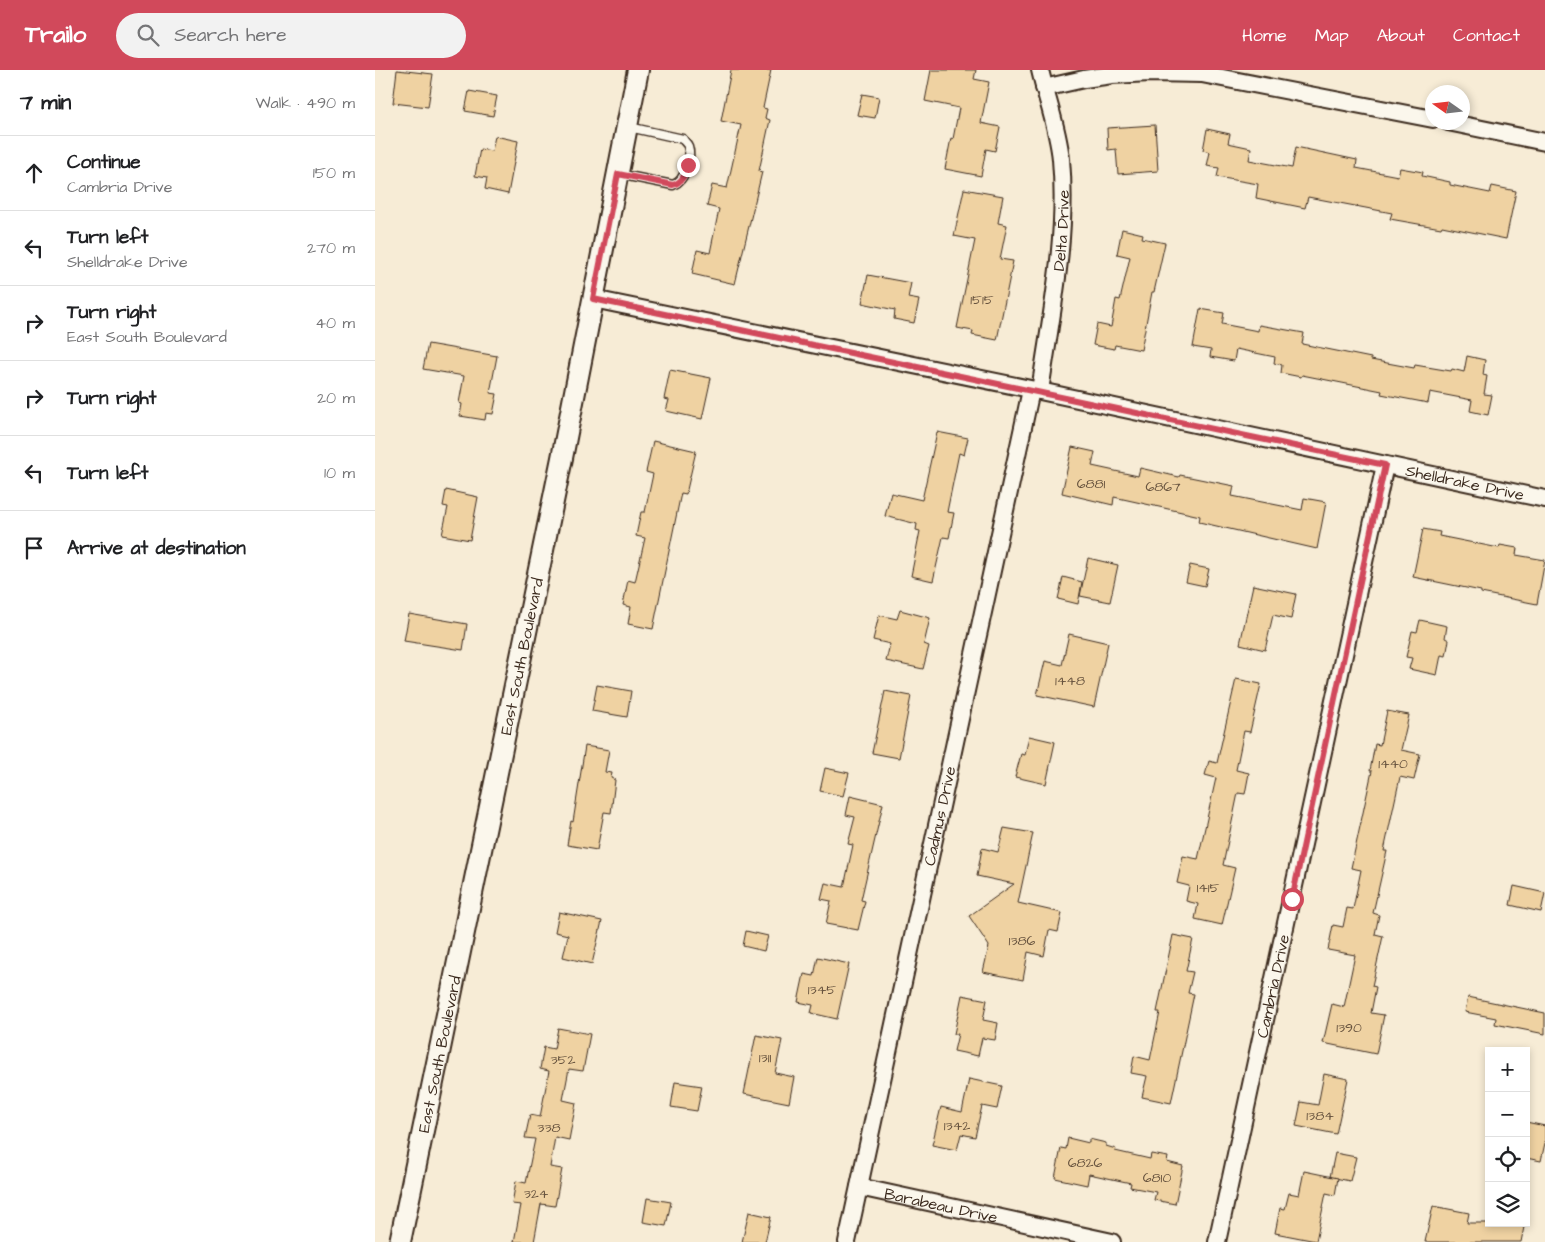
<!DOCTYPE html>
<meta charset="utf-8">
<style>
body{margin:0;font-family:"Architects Daughter",sans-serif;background:#f2f2f2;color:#202124}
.controls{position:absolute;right:15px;bottom:15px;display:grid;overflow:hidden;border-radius:0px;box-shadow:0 2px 8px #0003}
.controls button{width:45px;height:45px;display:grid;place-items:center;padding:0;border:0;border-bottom:1px solid #e0e0e0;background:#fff;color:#202124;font:25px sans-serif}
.compass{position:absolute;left:1050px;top:15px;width:45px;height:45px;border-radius:50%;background:#fff;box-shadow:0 2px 8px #0003;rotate:284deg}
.stop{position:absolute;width:15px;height:15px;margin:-11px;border:4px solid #d1495b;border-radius:50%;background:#fff}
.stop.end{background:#d1495b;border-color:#fff;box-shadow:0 1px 5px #0008}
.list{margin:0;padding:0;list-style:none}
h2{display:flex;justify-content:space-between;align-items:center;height:65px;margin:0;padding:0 20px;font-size:21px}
h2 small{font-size:16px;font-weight:400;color:#757577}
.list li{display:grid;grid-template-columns:32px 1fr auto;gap:15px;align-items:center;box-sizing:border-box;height:75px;padding:0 20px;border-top:1px solid #e0e0e0}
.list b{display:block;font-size:19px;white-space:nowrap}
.list p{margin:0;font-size:16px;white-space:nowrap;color:#757577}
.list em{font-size:16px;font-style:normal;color:#757577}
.icon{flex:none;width:28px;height:28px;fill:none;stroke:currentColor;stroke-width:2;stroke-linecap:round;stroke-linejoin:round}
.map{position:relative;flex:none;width:1170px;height:1172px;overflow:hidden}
header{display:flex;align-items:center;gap:30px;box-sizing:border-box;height:70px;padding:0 25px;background:#d1495b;color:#fff}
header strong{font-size:24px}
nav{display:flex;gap:28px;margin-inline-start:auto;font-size:18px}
.search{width:350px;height:45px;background:#f2f2f2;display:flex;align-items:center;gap:12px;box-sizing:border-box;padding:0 18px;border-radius:28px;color:#757577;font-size:19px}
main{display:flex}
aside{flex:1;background:#fff}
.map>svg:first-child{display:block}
.building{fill:#efd2a2;stroke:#3b2a1e}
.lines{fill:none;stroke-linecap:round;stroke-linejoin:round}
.service-casing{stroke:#3b2a1e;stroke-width:11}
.minor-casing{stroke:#3b2a1e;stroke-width:20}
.tertiary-casing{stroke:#3b2a1e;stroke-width:24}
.service{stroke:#fbf7ec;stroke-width:8}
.minor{stroke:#fbf7ec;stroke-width:16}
.tertiary{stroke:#fbf7ec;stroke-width:20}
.route{stroke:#d1495b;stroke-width:6}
.labels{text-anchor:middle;stroke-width:4;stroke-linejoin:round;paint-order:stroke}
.number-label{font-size:14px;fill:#68543f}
.street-label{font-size:16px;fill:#3b2a1e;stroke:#fbf7ec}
</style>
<header>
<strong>Trailo</strong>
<div class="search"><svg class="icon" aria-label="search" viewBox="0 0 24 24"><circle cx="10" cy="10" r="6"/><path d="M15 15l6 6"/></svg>Search here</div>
<nav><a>Home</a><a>Map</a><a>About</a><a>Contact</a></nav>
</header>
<main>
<aside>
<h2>7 min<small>Walk · 490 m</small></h2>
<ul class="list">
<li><svg class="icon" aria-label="ahead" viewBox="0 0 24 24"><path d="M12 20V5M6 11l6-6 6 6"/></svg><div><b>Continue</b><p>Cambria Drive</p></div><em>150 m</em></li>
<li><svg class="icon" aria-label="left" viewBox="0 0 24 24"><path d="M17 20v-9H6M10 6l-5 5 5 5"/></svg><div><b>Turn left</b><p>Shelldrake Drive</p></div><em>270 m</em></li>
<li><svg class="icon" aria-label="right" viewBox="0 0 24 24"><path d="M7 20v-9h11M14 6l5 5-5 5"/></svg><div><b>Turn right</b><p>East South Boulevard</p></div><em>40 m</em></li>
<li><svg class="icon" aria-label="right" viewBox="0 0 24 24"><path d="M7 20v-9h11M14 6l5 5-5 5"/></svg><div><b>Turn right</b></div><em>20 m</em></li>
<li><svg class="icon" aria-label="left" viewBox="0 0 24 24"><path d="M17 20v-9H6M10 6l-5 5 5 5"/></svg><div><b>Turn left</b></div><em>10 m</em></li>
<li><svg class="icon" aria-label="arrive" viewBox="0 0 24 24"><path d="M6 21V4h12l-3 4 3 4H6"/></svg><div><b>Arrive at destination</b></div></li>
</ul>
</aside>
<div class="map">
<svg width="1170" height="1172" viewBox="0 0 1170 1172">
<rect width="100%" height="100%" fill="#f7ecd6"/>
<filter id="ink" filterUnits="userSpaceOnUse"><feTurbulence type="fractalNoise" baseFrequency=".02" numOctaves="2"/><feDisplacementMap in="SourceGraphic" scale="10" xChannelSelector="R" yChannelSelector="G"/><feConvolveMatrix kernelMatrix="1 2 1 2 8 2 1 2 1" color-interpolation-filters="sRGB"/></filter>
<g filter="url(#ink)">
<g class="building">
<path d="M 22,0 L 58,4 L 53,37 L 18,33 Z"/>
<path d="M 356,0 L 396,0 L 388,38 L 392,39 L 390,48 L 395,50 L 384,101 L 387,102 L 360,214 L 317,204 L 322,180 L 335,183 L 344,139 L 332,136 L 337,115 L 352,118 L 366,55 L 346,51 Z"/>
<path d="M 556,0 L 601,0 L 599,9 L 614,12 L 606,53 L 625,57 L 620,81 L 611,79 L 606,106 L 570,99 L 576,68 L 578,69 L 584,38 L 550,31 Z"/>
<path d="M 94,21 L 122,26 L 118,46 L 90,41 Z"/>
<path d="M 487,24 L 504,27 L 500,48 L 482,45 Z"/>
<path d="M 780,55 L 783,101 L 743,104 L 741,79 L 733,80 L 732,58 Z"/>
<path d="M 832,59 L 855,64 L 853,73 L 876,78 L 874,90 L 917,98 L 921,77 L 982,90 L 981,98 L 1023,106 L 1025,98 L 1048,102 L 1047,106 L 1075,112 L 1075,115 L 1115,123 L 1117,116 L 1141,121 L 1131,169 L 1067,156 L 1066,158 L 1015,149 L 1017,143 L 933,127 L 930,138 L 881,128 L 883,114 L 842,107 L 844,98 L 832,96 L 835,82 L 828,80 Z"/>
<path d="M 120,66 L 143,71 L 133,124 L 110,119 L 112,108 L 100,106 L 105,79 L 117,81 Z"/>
<path d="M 589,119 L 628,126 L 623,153 L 632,155 L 625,189 L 638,191 L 622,270 L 597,265 L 598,261 L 582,258 L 600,170 L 579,166 Z"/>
<path d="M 747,159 L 768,164 L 767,168 L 790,173 L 779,222 L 777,222 L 766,280 L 740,275 L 739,279 L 718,275 L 722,254 L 736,257 L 741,229 L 745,230 L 755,187 L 742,184 Z"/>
<path d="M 493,205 L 536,213 L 533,228 L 544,230 L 539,253 L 519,249 L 520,240 L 487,233 Z"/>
<path d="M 825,239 L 849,243 L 847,254 L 883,261 L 884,255 L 929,263 L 927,274 L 996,288 L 996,290 L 1039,298 L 1040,295 L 1076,301 L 1077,299 L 1089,302 L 1092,286 L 1110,290 L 1108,305 L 1112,306 L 1109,324 L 1117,325 L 1113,345 L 1095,341 L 1097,330 L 1055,322 L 1053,333 L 1006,324 L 1007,321 L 927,305 L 926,307 L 906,303 L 907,295 L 899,293 L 900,287 L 861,279 L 859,291 L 835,287 L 836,280 L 818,277 Z"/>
<path d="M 53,274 L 122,286 L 115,323 L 122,324 L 118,344 L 111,343 L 110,350 L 85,346 L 87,334 L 84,333 L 89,306 L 48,299 Z"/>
<path d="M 295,300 L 336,308 L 327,349 L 291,341 L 294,330 L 289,329 Z"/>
<path d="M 562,362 L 593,368 L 589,385 L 584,383 L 572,442 L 579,443 L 574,468 L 568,467 L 558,511 L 536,506 L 545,461 L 541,460 L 542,454 L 510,446 L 516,423 L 547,430 Z"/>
<path d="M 278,371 L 321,381 L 311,424 L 306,423 L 278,559 L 253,554 L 256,537 L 248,535 L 253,510 L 260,512 L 270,468 L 261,466 L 266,442 L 270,442 L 278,404 L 271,402 Z"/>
<path d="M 697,377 L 720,382 L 717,396 L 763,406 L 765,398 L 804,407 L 805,405 L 859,416 L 857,426 L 927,440 L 929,428 L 951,432 L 942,479 L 824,452 L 825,446 L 739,427 L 738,435 L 687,423 Z"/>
<path d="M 71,420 L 103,427 L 95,470 L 67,465 L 73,437 L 68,436 Z"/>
<path d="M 1048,459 L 1065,462 L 1064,466 L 1124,478 L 1125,475 L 1142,478 L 1141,485 L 1170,490 L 1162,534 L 1106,523 L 1106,521 L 1038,507 Z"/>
<path d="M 713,488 L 743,495 L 735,532 L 705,526 Z"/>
<path d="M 815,495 L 834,499 L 830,516 L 811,512 Z"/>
<path d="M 688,507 L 707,512 L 703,534 L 683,529 Z"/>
<path d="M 878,515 L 921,524 L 916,549 L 898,545 L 890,580 L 865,574 Z"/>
<path d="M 525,540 L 555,548 L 549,574 L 554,576 L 548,599 L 511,591 L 515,574 L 498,570 L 504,545 L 522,549 Z"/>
<path d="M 34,544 L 92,554 L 88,580 L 29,571 Z"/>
<path d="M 1045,550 L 1072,556 L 1070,568 L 1074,570 L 1071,586 L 1066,585 L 1062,605 L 1034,599 L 1037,588 L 1031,587 L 1037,561 L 1042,562 Z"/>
<path d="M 694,564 L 733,573 L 719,637 L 662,625 L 670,591 L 687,595 Z"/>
<path d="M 861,609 L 886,614 L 875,662 L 869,661 L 861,700 L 874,703 L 870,724 L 863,723 L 848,795 L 860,798 L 847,855 L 820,849 L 823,834 L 811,831 L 814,816 L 802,813 L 808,786 L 823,789 L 841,708 L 830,705 L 834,691 L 842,693 Z"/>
<path d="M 222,615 L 256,621 L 252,647 L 217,641 Z"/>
<path d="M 510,621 L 536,626 L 524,688 L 497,683 Z"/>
<path d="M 1012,641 L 1034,645 L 1026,680 L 1045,684 L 1039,710 L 1025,707 L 1009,781 L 1012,781 L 998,843 L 1004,845 L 1000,864 L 1008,866 L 997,916 L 1001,917 L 996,943 L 1009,945 L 1001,984 L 948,973 L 957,934 L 969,937 L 980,885 L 953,880 L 958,855 L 968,857 L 972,838 L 978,839 L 986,800 L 976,798 L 997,701 L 995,701 L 1000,674 L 1005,675 Z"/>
<path d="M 654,666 L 680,672 L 671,714 L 640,707 L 646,684 L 650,685 Z"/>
<path d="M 210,676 L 234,680 L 230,702 L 237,703 L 236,708 L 240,710 L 236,743 L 229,742 L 222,780 L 192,775 L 196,751 L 198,752 Z"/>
<path d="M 450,698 L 474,703 L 468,726 L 445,721 Z"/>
<path d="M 475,726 L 508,734 L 486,830 L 490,831 L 483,860 L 451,854 L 456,831 L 446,829 L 450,813 L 469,817 L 478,775 L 473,774 L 480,747 L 471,745 Z"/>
<path d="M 629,758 L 658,763 L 643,833 L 687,843 L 683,862 L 674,860 L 669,886 L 653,882 L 648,910 L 608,902 L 614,876 L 594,846 L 639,814 L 602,806 L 607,778 L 623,782 Z"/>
<path d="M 1139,816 L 1170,823 L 1166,842 L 1135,835 Z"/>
<path d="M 184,842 L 227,851 L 217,894 L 188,887 L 193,865 L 180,862 Z"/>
<path d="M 371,861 L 393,866 L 389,881 L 368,876 Z"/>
<path d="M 798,865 L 818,869 L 811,901 L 818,902 L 813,923 L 819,924 L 796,1033 L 767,1027 L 772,1006 L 756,1003 L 759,986 L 775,990 L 785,942 L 782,942 Z"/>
<path d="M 443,887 L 474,894 L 462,949 L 436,943 L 438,935 L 423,932 L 429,904 L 439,906 Z"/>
<path d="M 587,925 L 612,930 L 608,950 L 623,953 L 620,970 L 607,968 L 603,986 L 579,981 L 583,964 L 579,964 Z"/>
<path d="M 1093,927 L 1170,943 L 1170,964 L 1120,954 L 1121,948 L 1090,942 Z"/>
<path d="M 183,958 L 215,964 L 208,1001 L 194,999 L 188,1030 L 201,1033 L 194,1070 L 180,1067 L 175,1097 L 187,1099 L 180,1136 L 166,1134 L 159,1172 L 139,1172 L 146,1135 L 137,1134 L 141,1111 L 151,1113 L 160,1069 L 150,1068 L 155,1045 L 165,1047 L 174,1001 L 165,999 L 169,977 L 179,979 Z"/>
<path d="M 381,965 L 407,970 L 400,1003 L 419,1007 L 414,1033 L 369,1024 Z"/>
<path d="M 949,1004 L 973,1009 L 961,1064 L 921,1056 L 926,1032 L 943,1035 Z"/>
<path d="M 594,1009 L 627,1016 L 622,1039 L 607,1036 L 600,1067 L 586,1064 L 582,1080 L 557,1075 L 566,1037 L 587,1042 Z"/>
<path d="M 300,1012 L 327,1016 L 322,1041 L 296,1037 Z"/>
<path d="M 1151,1052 L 1170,1056 L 1170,1073 L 1166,1091 L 1151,1088 Z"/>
<path d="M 693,1068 L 714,1073 L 714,1069 L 731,1073 L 731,1076 L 741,1079 L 740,1081 L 775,1089 L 776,1084 L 793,1087 L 792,1092 L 808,1096 L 800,1134 L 779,1130 L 781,1122 L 755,1117 L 756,1113 L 714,1104 L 712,1115 L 680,1108 L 686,1078 L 691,1079 Z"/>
<path d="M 960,1083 L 981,1087 L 975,1111 L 955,1107 Z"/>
<path d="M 929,1101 L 963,1108 L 960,1125 L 951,1123 L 941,1171 L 900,1163 L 905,1138 L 910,1139 L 914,1123 L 924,1125 Z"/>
<path d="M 272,1128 L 296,1132 L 291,1156 L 268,1152 Z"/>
<path d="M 1058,1136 L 1094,1143 L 1092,1153 L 1132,1153 L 1149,1157 L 1146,1172 L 1050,1172 Z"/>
<path d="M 374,1142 L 396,1147 L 390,1172 L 367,1172 Z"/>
</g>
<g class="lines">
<g class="service-casing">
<path id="service" d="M 243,104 L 298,115 C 310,111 317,88 313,76 C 312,73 309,72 308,69 L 254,57"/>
</g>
<g class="minor-casing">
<g id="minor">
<path d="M 669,18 L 709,9 L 737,5 L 775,3 L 827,4 L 1058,49"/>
<path d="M 1073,52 L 1170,72"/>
<path id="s1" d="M 218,229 L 665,321 L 1170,429"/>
<path id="s2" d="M 665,321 C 676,245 693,167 686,89 C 683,59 672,30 665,0"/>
<path id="s3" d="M 484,1117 L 737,1172"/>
<path id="s4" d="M 472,1172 L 656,320"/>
<path id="s5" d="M 842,1172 L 1010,395"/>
</g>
</g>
<g class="tertiary-casing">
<g id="tertiary">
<path id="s6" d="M 25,1172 L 187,388 L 263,0"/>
</g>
</g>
<use href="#service" class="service"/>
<use href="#minor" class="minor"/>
<use href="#tertiary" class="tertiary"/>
</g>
</g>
<g class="lines" filter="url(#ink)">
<path class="route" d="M 313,95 C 310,104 308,112 298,115 L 243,104 L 218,229 L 1010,395 L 917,829"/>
</g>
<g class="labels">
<g class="number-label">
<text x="607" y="234">1515</text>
<text x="716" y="418">6881</text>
<text x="788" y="421">6867</text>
<text x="695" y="615">1448</text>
<text x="1018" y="698">1440</text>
<text x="833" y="822">1415</text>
<text x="647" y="875">1386</text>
<text x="447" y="924">1345</text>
<text x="974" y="962">1390</text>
<text x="390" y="992">1311</text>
<text x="188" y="994">352</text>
<text x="945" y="1050">1384</text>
<text x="582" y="1060">1342</text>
<text x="174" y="1062">338</text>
<text x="710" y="1097">6826</text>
<text x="782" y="1112">6810</text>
<text x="161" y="1128">324</text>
</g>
<g class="street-label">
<text dy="6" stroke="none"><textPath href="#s2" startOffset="162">Delta Drive</textPath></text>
<text dy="6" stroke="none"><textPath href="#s1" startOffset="891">Shelldrake Drive</textPath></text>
<text dy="6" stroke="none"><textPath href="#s6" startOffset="598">East South Boulevard</textPath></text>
<text dy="6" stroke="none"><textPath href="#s4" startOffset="436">Cadmus Drive</textPath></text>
<text dy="6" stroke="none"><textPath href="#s5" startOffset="262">Cambria Drive</textPath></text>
<text dy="6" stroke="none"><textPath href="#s6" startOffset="192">East South Boulevard</textPath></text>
<text dy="6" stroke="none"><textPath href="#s3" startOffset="84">Barabeau Drive</textPath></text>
</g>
</g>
</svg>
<div class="controls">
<button>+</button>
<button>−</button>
<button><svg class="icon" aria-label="locate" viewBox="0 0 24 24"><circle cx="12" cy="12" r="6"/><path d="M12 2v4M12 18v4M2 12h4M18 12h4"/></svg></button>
<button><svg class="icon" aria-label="layers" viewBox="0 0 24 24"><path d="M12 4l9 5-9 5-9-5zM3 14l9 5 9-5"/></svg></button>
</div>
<svg class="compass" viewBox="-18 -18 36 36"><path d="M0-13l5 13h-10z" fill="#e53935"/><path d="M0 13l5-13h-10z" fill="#757577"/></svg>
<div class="stop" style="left:917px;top:829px"></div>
<div class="stop end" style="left:313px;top:95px"></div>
</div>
</main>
